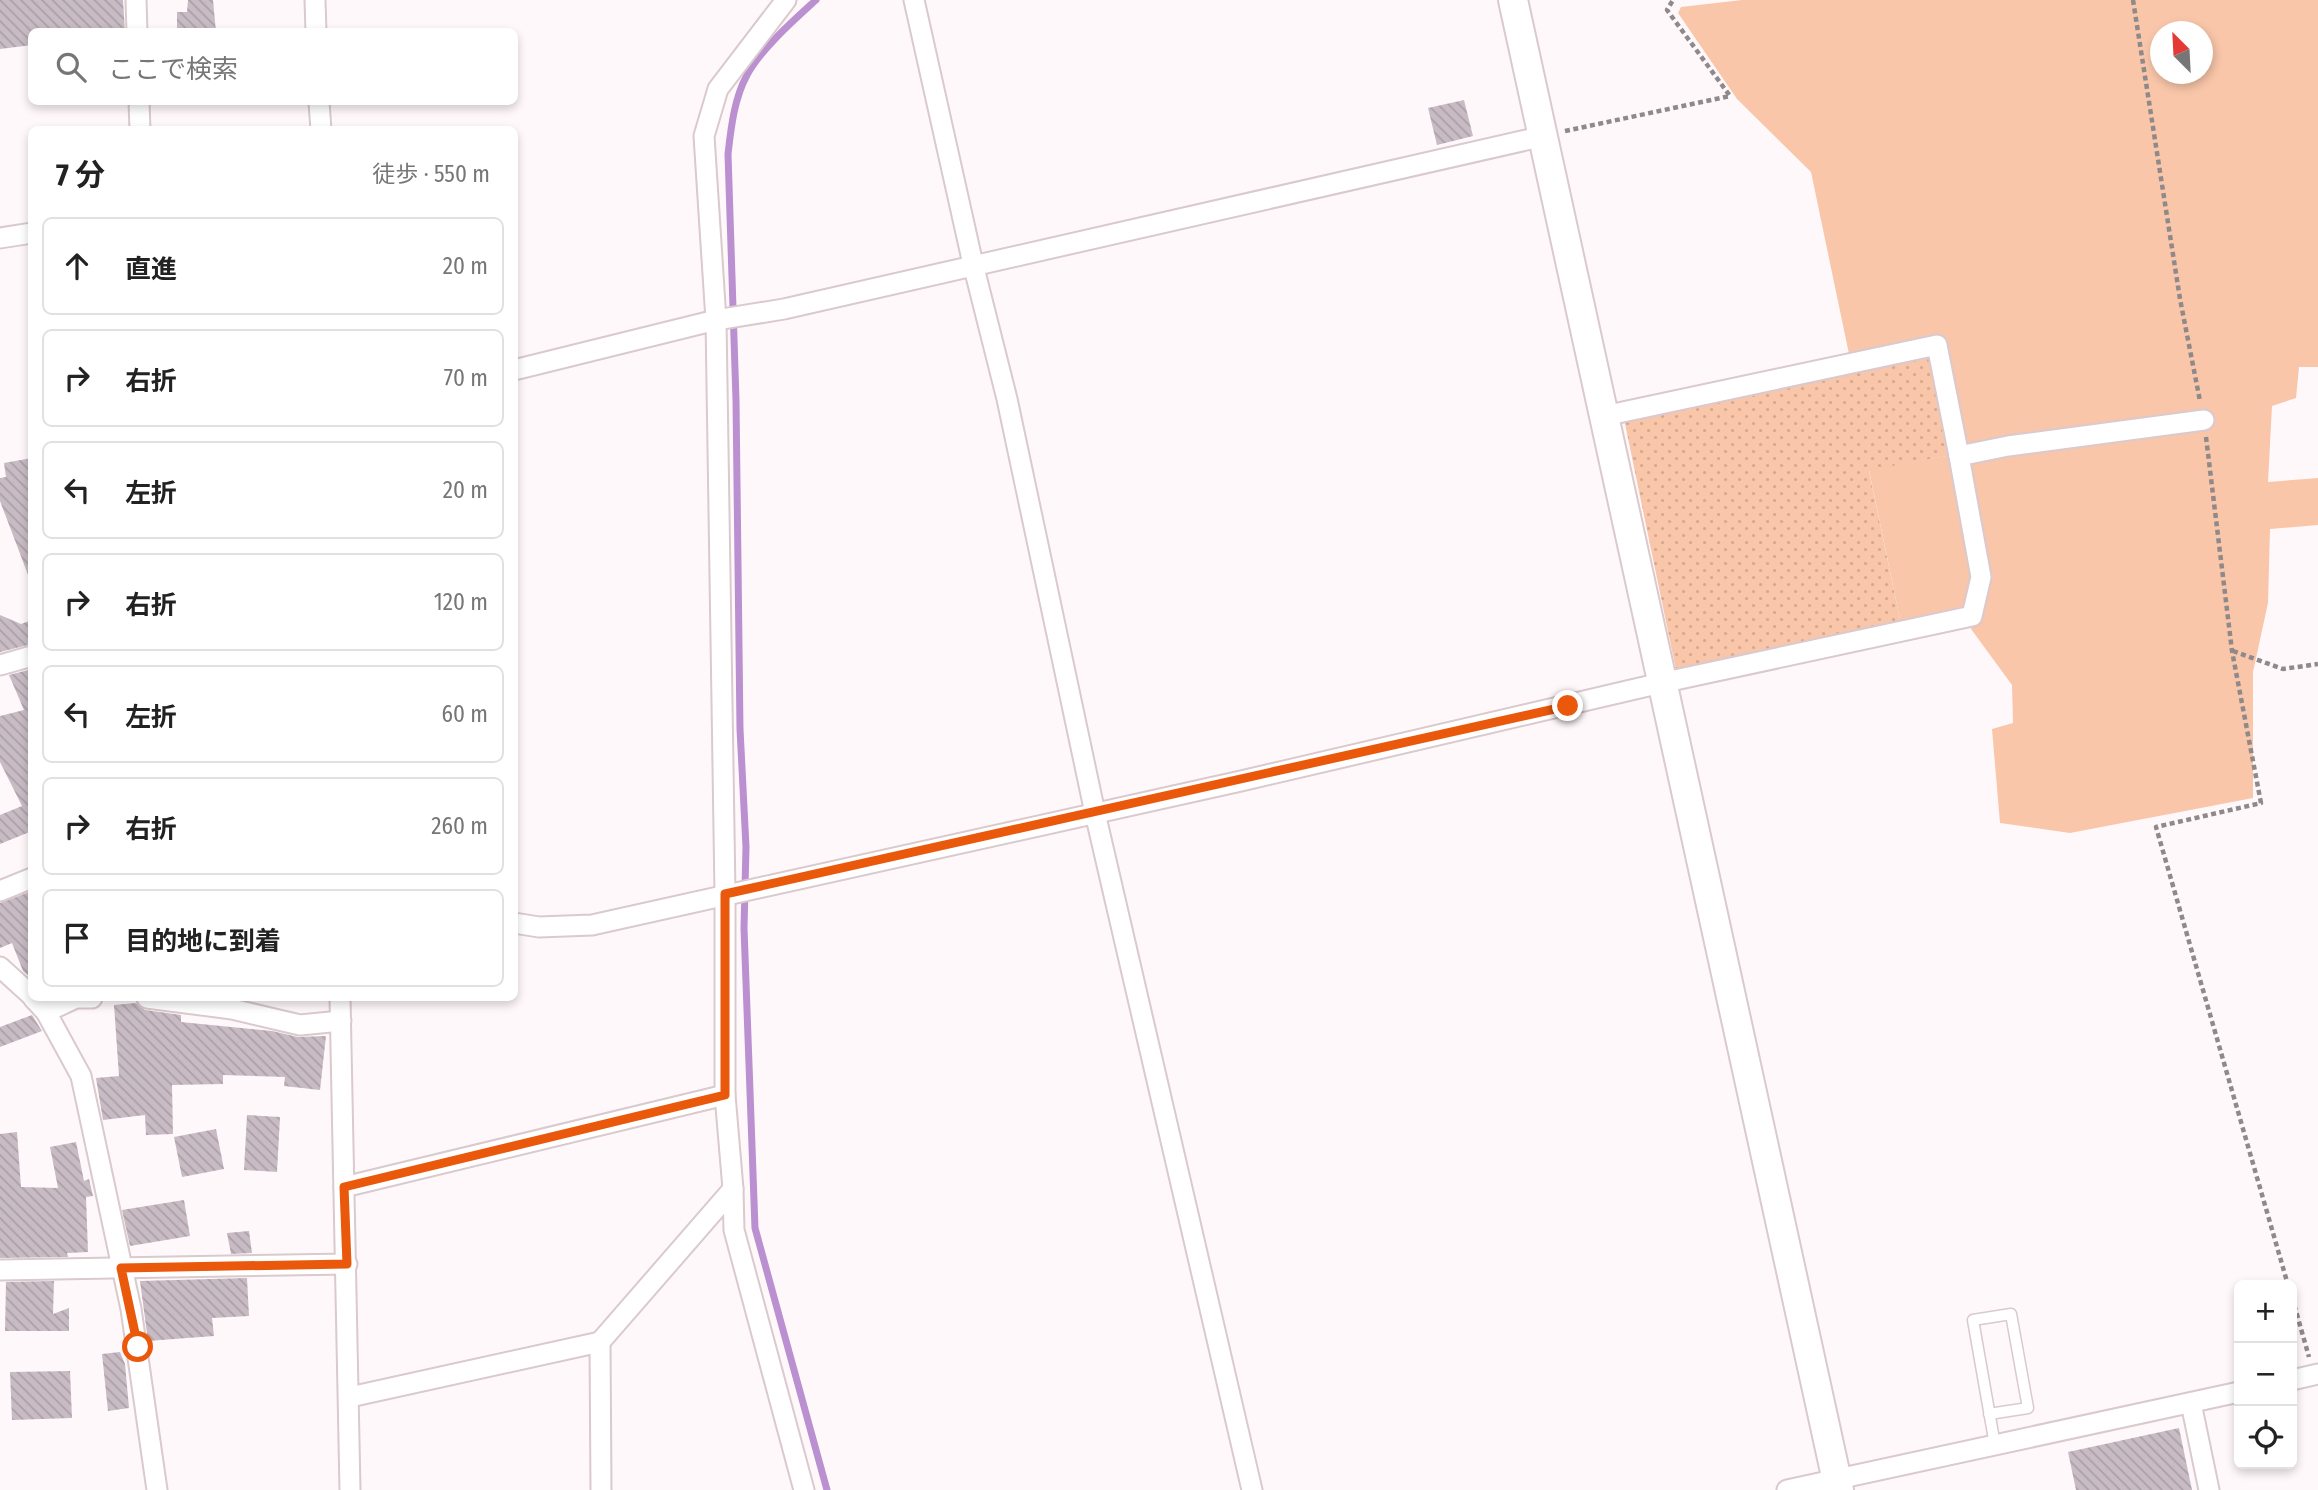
<!DOCTYPE html>
<html lang="ja">
<meta charset="utf-8">
<style>
body{margin:0;font-family:"Fira Sans Condensed","Noto Sans JP",sans-serif;background:#f2f2f2;color:#222}
.controls{position:absolute;right:21px;bottom:21px;display:grid;overflow:hidden;border-radius:10px;box-shadow:0 4px 10px #0003}
.controls button{width:63px;height:63px;display:grid;place-items:center;padding:0;border:0;border-bottom:2px solid #e0e0e0;background:#fff;color:#222;font:35px sans-serif}
.compass{position:absolute;left:2150px;top:21px;width:63px;height:63px;border-radius:50%;background:#fff;box-shadow:0 4px 10px #0003;rotate:336deg}
.stop{position:absolute;width:21px;height:21px;margin:-16px;border:5px solid #ea580c;border-radius:50%;background:#fff}
.stop.end{background:#ea580c;border-color:#fff;box-shadow:0 2px 7px #0008}
.list{margin:0;padding:0;list-style:none}
h2{display:flex;justify-content:space-between;align-items:center;height:91px;margin:0;padding:0 28px;font-size:30px}
h2 small{font-size:23px;font-weight:400;color:#767676}
.list li{display:grid;grid-template-columns:46px 1fr auto;gap:21px;align-items:center;box-sizing:border-box;height:98px;margin:0 14px 14px;padding:0 14px;border:2px solid #e0e0e0;border-radius:10px}
.list b{display:block;font-size:26px;white-space:nowrap}
.list em{font-size:23px;font-style:normal;color:#767676}
.icon{flex:none;width:38px;height:38px;fill:none;stroke:currentColor;stroke-width:2;stroke-linecap:round;stroke-linejoin:round}
.map{position:relative;flex:none;width:2318px;height:1490px;overflow:hidden}
.search{position:absolute;background:#fff;box-shadow:0 4px 10px #0003;left:28px;top:28px;width:490px;height:77px;display:flex;align-items:center;gap:18px;box-sizing:border-box;padding:0 24px;border-radius:10px;color:#767676;font-size:26px}
.panel{position:absolute;background:#fff;box-shadow:0 4px 10px #0003;left:28px;top:126px;width:490px;height:875px;border-radius:10px}
.map>svg:first-child{display:block}
.grass{fill:url(#grass-dots)}
.garden{fill:#f9c6a9;fill-rule:evenodd}
.lines{fill:none;stroke-linecap:round;stroke-linejoin:round}
.stream{stroke:#ba90d1;stroke-width:7}
.building{fill:url(#building-back-hatch)}
.lane-casing{stroke:#dac9cd;stroke-width:13}
.street-casing{stroke:#dac9cd;stroke-width:23}
.secondary-casing{stroke:#dac9cd;stroke-width:32}
.path{stroke:#8f898a;stroke-width:4.5;stroke-dasharray:5 3.5;stroke-linecap:butt}
.lane{stroke:#fff;stroke-width:10}
.street{stroke:#fff;stroke-width:19}
.secondary{stroke:#fff;stroke-width:28}
.route{stroke:#ea580c;stroke-width:9}
</style>
<div class="map">
<svg width="2318" height="1490" viewBox="0 0 2318 1490">
<defs>
<pattern id="grass-dots" width="8" height="8" patternUnits="userSpaceOnUse" patternTransform="scale(1.75)"><rect width="8" height="8" fill="#f9c6a9"/><path d="M2 2h.1M6 6h.1" fill="none" stroke="#d5a991" stroke-width="1.8" stroke-linecap="round"/></pattern>
<pattern id="building-back-hatch" width="6" height="6" patternUnits="userSpaceOnUse" patternTransform="scale(1.75)"><rect width="6" height="6" fill="#c8bbc4"/><path d="M-1 5l2 2M0 0l6 6M5-1l2 2" fill="none" stroke="#aba0a8"/></pattern>
</defs>
<rect width="100%" height="100%" fill="#fff8fa"/>
<path class="grass" d="M 1931,356 L 1952,455 L 1869,471 L 1901,624 L 1676,670 L 1624,419 Z"/>
<g class="garden">
<path d="M 1742,0 L 2318,0 L 2318,367 L 2299,367 L 2296,398 L 2272,406 L 2268,482 L 2318,478 L 2318,525 L 2270,529 L 2268,603 L 2253,672 L 2253,798 L 2070,833 L 2000,823 L 1992,729 L 2013,723 L 2012,685 L 1971,629 L 1988,581 L 1943,339 L 1849,354 L 1811,172 L 1737,99 L 1678,13 L 1681,7 ZM 2160,32 L 2202,32 L 2202,74 L 2160,74 Z"/>
<path d="M 1952,455 L 1973,576 L 1966,610 L 1901,624 L 1869,470 Z"/>
</g>
<g class="lines">
<path class="stream" d="M 816,0 C 794,20 761,49 747,75 C 734,99 731,128 728,154 L 736,400 L 740,729 L 746,847 L 744,928 L 755,1228 L 827,1490"/>
</g>
<g class="building">
<path d="M 0,0 L 123,0 L 125,32 L 32,32 L 32,45 L 0,49 Z"/>
<path d="M 188,0 L 213,0 L 216,32 L 177,32 L 177,12 L 187,12 Z"/>
<path d="M 1464,100 L 1473,136 L 1437,145 L 1428,108 Z"/>
<path d="M 32,458 L 32,579 L 30,580 L 0,501 L 0,478 L 6,477 L 4,463 Z"/>
<path d="M 0,615 L 21,624 L 32,620 L 32,644 L 0,652 Z"/>
<path d="M 32,669 L 32,831 L 0,844 L 0,815 L 22,806 L 0,762 L 0,716 L 24,710 L 9,675 Z"/>
<path d="M 32,891 L 32,979 L 23,971 L 12,943 L 0,948 L 0,903 Z"/>
<path d="M 136,1003 L 145,1010 L 181,1015 L 181,1022 L 272,1031 L 298,1037 L 326,1036 L 320,1090 L 284,1086 L 285,1077 L 223,1075 L 223,1084 L 172,1085 L 173,1134 L 146,1135 L 145,1115 L 103,1120 L 96,1078 L 119,1076 L 114,1005 Z"/>
<path d="M 32,1015 L 42,1031 L 0,1047 L 0,1027 Z"/>
<path d="M 247,1115 L 280,1117 L 277,1172 L 244,1170 Z"/>
<path d="M 216,1129 L 224,1169 L 182,1177 L 174,1137 Z"/>
<path d="M 17,1132 L 21,1187 L 58,1188 L 50,1147 L 76,1142 L 84,1181 L 89,1179 L 93,1196 L 86,1197 L 88,1252 L 67,1253 L 68,1257 L 0,1258 L 0,1134 Z"/>
<path d="M 184,1200 L 190,1236 L 130,1246 L 122,1210 Z"/>
<path d="M 249,1231 L 252,1253 L 231,1254 L 227,1233 Z"/>
<path d="M 247,1278 L 249,1316 L 212,1318 L 214,1336 L 148,1341 L 140,1281 Z"/>
<path d="M 54,1281 L 53,1314 L 69,1308 L 69,1331 L 5,1331 L 6,1282 Z"/>
<path d="M 120,1352 L 125,1364 L 129,1408 L 108,1411 L 102,1354 Z"/>
<path d="M 70,1371 L 72,1418 L 12,1420 L 10,1372 Z"/>
<path d="M 2179,1428 L 2192,1490 L 2076,1490 L 2068,1452 Z"/>
</g>
<g class="lines">
<g class="lane-casing">
<path id="lane" d="M 1989,1414 L 2028,1408 L 2011,1314 L 1973,1320 L 1995,1445"/>
</g>
<g class="street-casing">
<g id="street">
<path d="M 136,0 L 137,32"/>
<path d="M 315,0 L 316,32"/>
<path d="M 914,0 L 973,264 L 1007,399 L 1095,813 L 1252,1490"/>
<path d="M 139,102 L 140,130"/>
<path d="M 319,102 L 321,130"/>
<path d="M 0,238 L 32,233"/>
<path d="M 514,370 L 716,320 L 784,309 L 1544,136"/>
<path d="M 1604,416 L 1937,345 L 1959,456"/>
<path d="M 0,665 L 32,656"/>
<path d="M 0,891 L 32,878"/>
<path d="M 514,923 L 539,927 L 592,925 L 1241,781 L 1661,683 L 1972,616 L 1981,577 L 1959,456 L 2008,446 L 2204,420"/>
<path d="M 0,967 L 32,996"/>
<path d="M 33,998 L 46,1012 L 81,1076 L 131,1309 L 157,1490"/>
<path d="M 147,998 L 232,1009 L 300,1025 L 341,1021"/>
<path d="M 340,998 L 350,1490"/>
<path d="M 46,1012 L 76,998 L 92,998"/>
<path d="M 725,1095 L 725,894 L 716,320 L 704,136 L 718,89 L 786,0"/>
<path d="M 344,1187 L 725,1095 L 733,1189"/>
<path d="M 0,1270 L 347,1264"/>
<path d="M 600,1342 L 733,1189 L 734,1230 L 804,1490"/>
<path d="M 2292,1380 L 2318,1374"/>
<path d="M 350,1397 L 600,1342 L 601,1490"/>
<path d="M 2191,1403 L 2209,1490"/>
<path d="M 1787,1490 L 2239,1392"/>
</g>
</g>
<g class="secondary-casing">
<path id="secondary" d="M 1513,0 L 1839,1490"/>
</g>
<g class="path">
<path d="M 2133,0 L 2180,299 L 2200,401"/>
<path d="M 1565,131 L 1730,96 L 1667,10 L 1673,0"/>
<path d="M 2206,437 L 2232,651 L 2261,803 L 2156,827 L 2288,1285"/>
<path d="M 2233,651 L 2283,669 L 2318,664"/>
<path d="M 2292,1297 L 2309,1357"/>
</g>
<use href="#lane" class="lane"/>
<use href="#street" class="street"/>
<use href="#secondary" class="secondary"/>
</g>
<g class="lines">
<path class="route" d="M 138,1347 L 121,1268 L 347,1264 L 344,1187 L 725,1095 L 725,894 L 1568,706"/>
</g>
</svg>
<div class="controls">
<button>+</button>
<button>−</button>
<button><svg class="icon" aria-label="locate" viewBox="0 0 24 24"><circle cx="12" cy="12" r="6"/><path d="M12 2v4M12 18v4M2 12h4M18 12h4"/></svg></button>
</div>
<svg class="compass" viewBox="-18 -18 36 36"><path d="M0-13l5 13h-10z" fill="#e53935"/><path d="M0 13l5-13h-10z" fill="#767676"/></svg>
<div class="stop" style="left:138px;top:1347px"></div>
<div class="stop end" style="left:1568px;top:706px"></div>
<div class="search"><svg class="icon" aria-label="search" viewBox="0 0 24 24"><circle cx="10" cy="10" r="6"/><path d="M15 15l6 6"/></svg>ここで検索</div>
<section class="panel">
<h2>7 分<small>徒歩 · 550 m</small></h2>
<ul class="list">
<li><svg class="icon" aria-label="ahead" viewBox="0 0 24 24"><path d="M12 20V5M6 11l6-6 6 6"/></svg><div><b>直進</b></div><em>20 m</em></li>
<li><svg class="icon" aria-label="right" viewBox="0 0 24 24"><path d="M7 20v-9h11M14 6l5 5-5 5"/></svg><div><b>右折</b></div><em>70 m</em></li>
<li><svg class="icon" aria-label="left" viewBox="0 0 24 24"><path d="M17 20v-9H6M10 6l-5 5 5 5"/></svg><div><b>左折</b></div><em>20 m</em></li>
<li><svg class="icon" aria-label="right" viewBox="0 0 24 24"><path d="M7 20v-9h11M14 6l5 5-5 5"/></svg><div><b>右折</b></div><em>120 m</em></li>
<li><svg class="icon" aria-label="left" viewBox="0 0 24 24"><path d="M17 20v-9H6M10 6l-5 5 5 5"/></svg><div><b>左折</b></div><em>60 m</em></li>
<li><svg class="icon" aria-label="right" viewBox="0 0 24 24"><path d="M7 20v-9h11M14 6l5 5-5 5"/></svg><div><b>右折</b></div><em>260 m</em></li>
<li><svg class="icon" aria-label="arrive" viewBox="0 0 24 24"><path d="M6 21V4h12l-3 4 3 4H6"/></svg><div><b>目的地に到着</b></div></li>
</ul>
</section>
</div>
